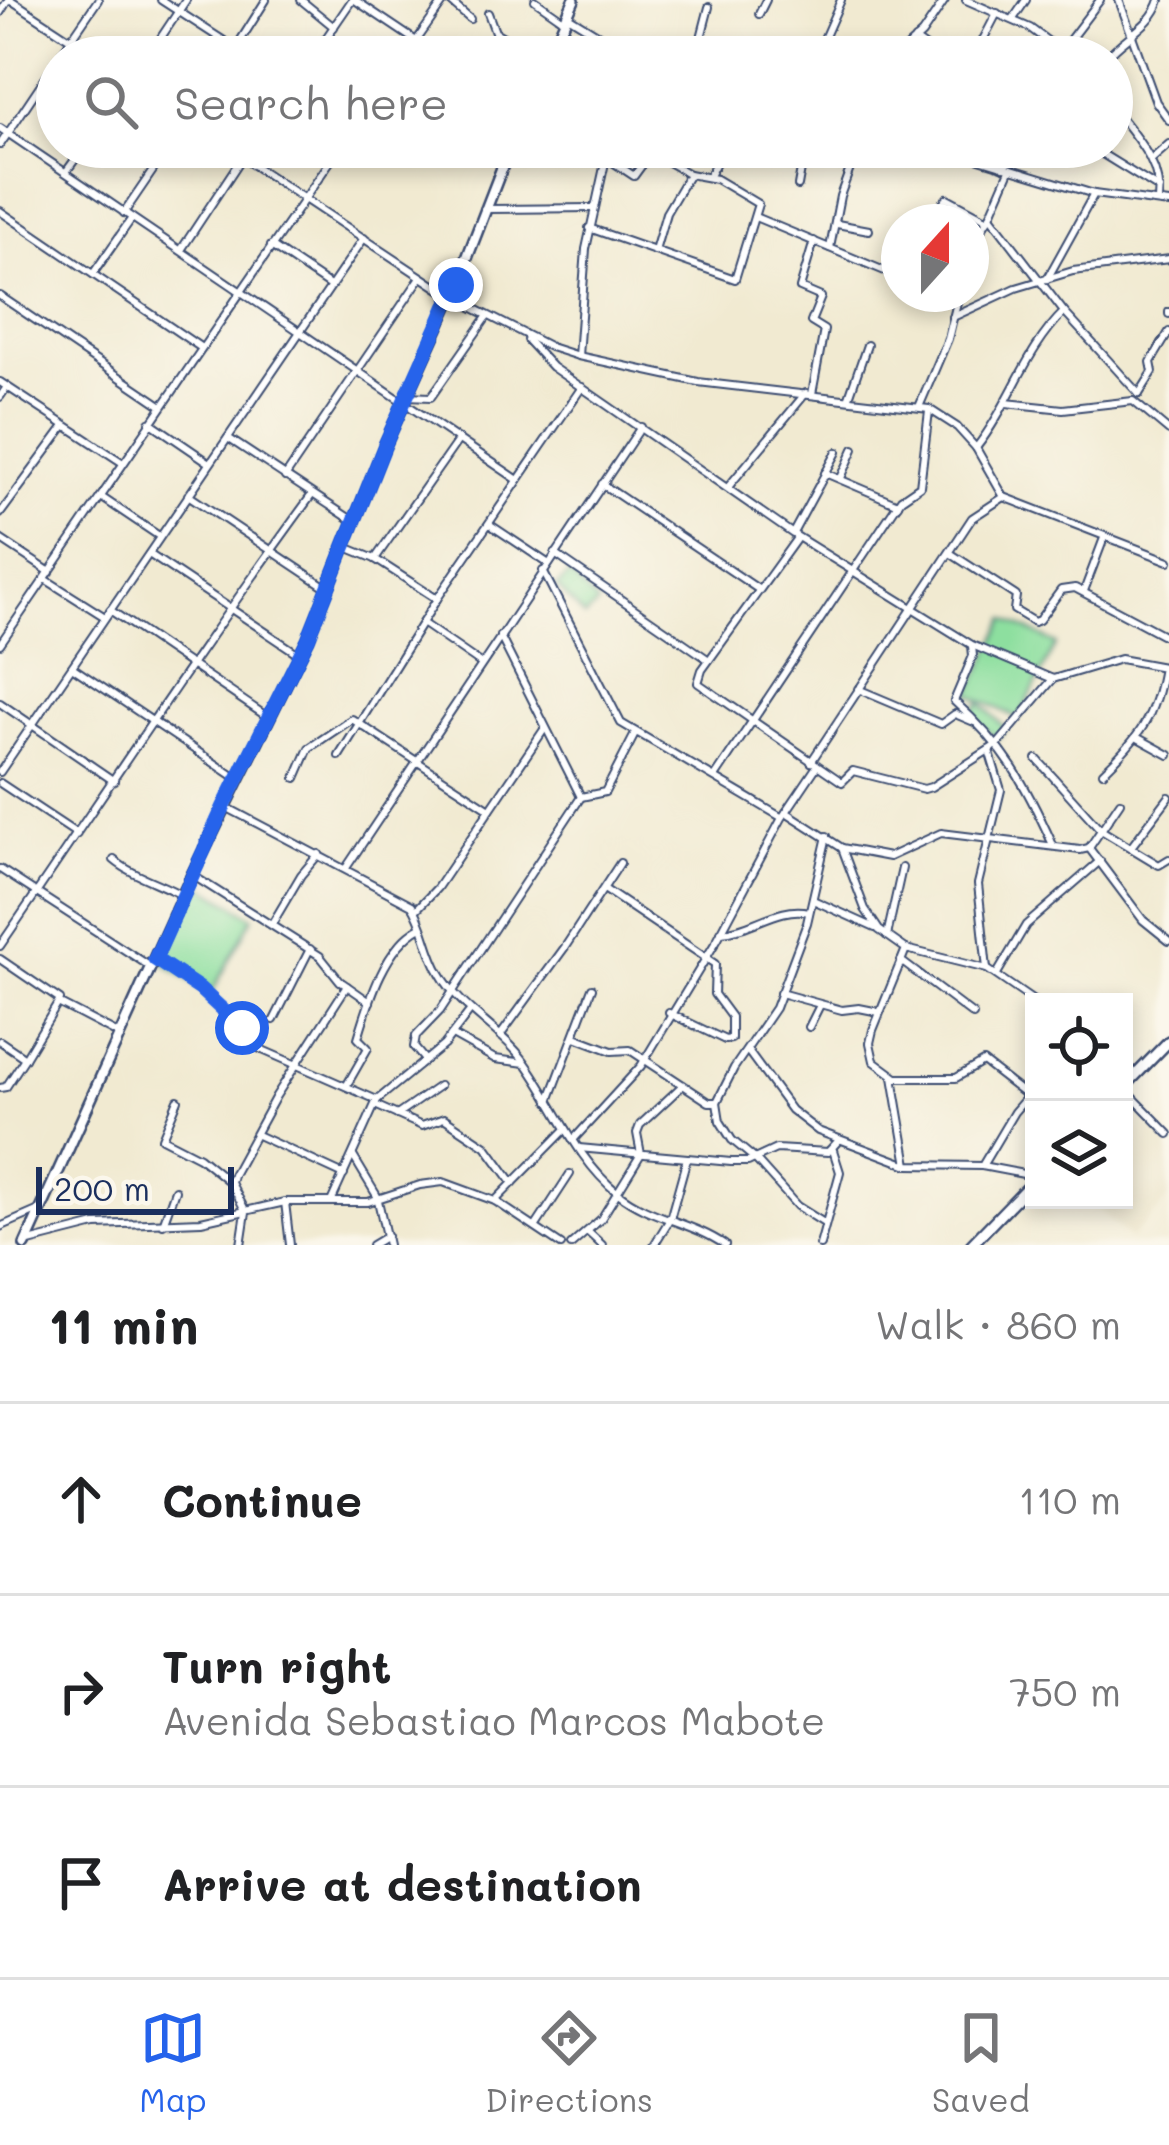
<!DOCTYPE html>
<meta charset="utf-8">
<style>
body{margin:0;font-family:Mali,sans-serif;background:#f2f2f2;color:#202124}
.controls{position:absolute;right:36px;bottom:36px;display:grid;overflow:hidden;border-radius:0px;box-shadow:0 6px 18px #0003}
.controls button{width:108px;height:108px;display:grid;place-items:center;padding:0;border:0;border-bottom:3px solid #e0e0e0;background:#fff;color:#202124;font:60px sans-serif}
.compass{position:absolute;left:881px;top:204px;width:108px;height:108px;border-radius:50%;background:#fff;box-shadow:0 6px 18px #0003;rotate:21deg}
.scale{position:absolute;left:36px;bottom:30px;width:198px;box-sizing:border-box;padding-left:12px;border:6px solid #1b2f5e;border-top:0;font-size:33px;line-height:42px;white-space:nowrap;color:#1b2f5e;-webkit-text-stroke:9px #fbf7ec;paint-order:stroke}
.stop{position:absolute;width:36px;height:36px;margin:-27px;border:9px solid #2563eb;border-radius:50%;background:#fff}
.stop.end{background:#2563eb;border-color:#fff;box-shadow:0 3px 12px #0008}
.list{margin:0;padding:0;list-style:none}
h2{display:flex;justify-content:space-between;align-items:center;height:156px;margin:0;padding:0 48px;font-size:51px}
h2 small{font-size:39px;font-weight:400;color:#757577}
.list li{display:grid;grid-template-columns:78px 1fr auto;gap:36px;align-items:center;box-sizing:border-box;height:192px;padding:0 48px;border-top:3px solid #e0e0e0}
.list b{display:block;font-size:45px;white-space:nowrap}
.list p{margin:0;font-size:39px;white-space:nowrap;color:#757577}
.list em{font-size:39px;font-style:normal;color:#757577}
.icon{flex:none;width:66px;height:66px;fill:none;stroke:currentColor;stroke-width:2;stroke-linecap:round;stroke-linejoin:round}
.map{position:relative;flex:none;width:1169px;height:1245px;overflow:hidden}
.search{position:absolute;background:#fff;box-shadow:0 6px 18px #0003;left:36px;right:36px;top:36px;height:132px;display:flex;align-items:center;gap:30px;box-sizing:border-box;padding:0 42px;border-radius:66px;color:#757577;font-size:45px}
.sheet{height:732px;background:#fff}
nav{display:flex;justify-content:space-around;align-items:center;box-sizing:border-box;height:168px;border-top:3px solid #e0e0e0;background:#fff;font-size:33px;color:#757577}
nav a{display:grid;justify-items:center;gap:6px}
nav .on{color:#2563eb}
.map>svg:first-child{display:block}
.built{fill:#e5dbba}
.green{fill:#8ddf9f;stroke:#54877e;stroke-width:3}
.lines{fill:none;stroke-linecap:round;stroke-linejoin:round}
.minor-casing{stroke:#3b4b6f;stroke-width:10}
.secondary-casing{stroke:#3b4b6f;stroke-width:14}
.minor{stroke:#fff;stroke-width:6}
.secondary{stroke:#fff;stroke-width:9}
.route{stroke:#2563eb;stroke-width:15}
</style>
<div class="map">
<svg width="1169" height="1245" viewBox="0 0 1169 1245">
<rect width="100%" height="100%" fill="#fbf7ec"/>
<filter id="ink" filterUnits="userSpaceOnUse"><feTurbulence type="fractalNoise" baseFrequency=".00833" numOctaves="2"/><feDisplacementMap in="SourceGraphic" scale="24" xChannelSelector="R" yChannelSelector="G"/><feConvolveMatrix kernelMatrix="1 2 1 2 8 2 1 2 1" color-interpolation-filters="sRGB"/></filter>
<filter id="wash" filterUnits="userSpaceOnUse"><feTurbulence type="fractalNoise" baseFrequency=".004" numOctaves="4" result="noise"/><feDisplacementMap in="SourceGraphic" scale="48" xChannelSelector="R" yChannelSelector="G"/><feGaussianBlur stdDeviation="2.7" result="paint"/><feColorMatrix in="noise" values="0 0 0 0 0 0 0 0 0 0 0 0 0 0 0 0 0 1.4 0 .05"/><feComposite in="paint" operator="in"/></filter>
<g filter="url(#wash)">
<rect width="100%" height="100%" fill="#f1ead1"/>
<path class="built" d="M 1124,1101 L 1169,1143 L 1169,1199 L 1131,1239 L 1089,1200 L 1124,1200 Z"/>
<g class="green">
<path d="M 570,574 L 598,604 L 585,617 L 557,587 Z"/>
<path d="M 1006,619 L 1056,644 L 1019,719 L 969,694 Z"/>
<path d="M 980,702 L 1006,729 L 997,739 L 969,715 Z"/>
<path d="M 199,883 L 253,917 L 211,994 L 162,962 Z"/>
</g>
</g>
<g filter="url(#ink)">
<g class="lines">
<g class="minor-casing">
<g id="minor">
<path d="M 11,0 L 98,57"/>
<path d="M 161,0 L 235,48"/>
<path d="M 301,0 L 334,27"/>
<path d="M 355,0 L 440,57"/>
<path d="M 448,0 L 470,19"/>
<path d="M 535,0 L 565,21"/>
<path d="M 966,0 L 1030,28 L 1069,57"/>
<path d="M 1119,0 L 1156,102 L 1169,120"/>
<path d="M 0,13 L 8,0"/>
<path d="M 488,13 L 495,32 L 538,57"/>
<path d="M 759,14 L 766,0"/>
<path d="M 568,16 L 635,57"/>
<path d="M 1013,19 L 1026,0"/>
<path d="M 915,40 L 939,57"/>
<path d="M 1062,50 L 1100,0"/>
<path d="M 59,57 L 98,0"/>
<path d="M 148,57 L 186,0"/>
<path d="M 230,57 L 266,0"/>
<path d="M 313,57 L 352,0"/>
<path d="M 405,57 L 445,0"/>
<path d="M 696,57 L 709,7"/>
<path d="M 816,57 L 841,0"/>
<path d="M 897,57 L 922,34 L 945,0"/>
<path d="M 974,57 L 997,13"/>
<path d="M 1107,57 C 1125,36 1152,26 1160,0"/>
<path d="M 1112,106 C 1133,135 1163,163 1158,201"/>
<path d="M 0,128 L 518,480"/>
<path d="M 0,145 L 57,60"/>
<path d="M 226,147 L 452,297 L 550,347 L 578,356 L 698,382 L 929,409 L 957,427 L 976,448 L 1004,497 L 1169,561"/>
<path d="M 590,147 L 634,176 L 655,147"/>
<path d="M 940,147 L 1094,194 L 1169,204"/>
<path d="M 1091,147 L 1159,189"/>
<path d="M 1152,159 L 1169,144"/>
<path d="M 1004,167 L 1018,147"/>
<path d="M 66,172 L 84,147"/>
<path d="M 709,176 L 724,147"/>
<path d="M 798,186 L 805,147"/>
<path d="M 484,209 L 593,208"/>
<path d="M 0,211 L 200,347"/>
<path d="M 124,213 L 169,147"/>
<path d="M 990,216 L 1064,312 L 1139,394"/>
<path d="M 755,217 L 899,277"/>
<path d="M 926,222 L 947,198 L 986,219"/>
<path d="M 837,224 L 869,230"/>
<path d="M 589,228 L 735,279 L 758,204 L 716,179 L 689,174 L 652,153"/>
<path d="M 271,246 L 330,286"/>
<path d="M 971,247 L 990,216 L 1010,170"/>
<path d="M 830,248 L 840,196 L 858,147"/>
<path d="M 181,250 L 249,147"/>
<path d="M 655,251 L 666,213 L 689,174"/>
<path d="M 93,274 L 132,218"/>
<path d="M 1047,279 L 1094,194"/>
<path d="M 940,294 L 958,300"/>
<path d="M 0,296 L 161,405"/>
<path d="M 1169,312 L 1169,314"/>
<path d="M 953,317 L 1016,288 L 1073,271 L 1169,259"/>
<path d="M 527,340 L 552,367 L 793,534 L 972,645 L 1053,679 L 1120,659 L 1169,668"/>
<path d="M 578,356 L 586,249 L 606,158"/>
<path d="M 0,382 L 123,463"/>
<path d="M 812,394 L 824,330 L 811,322 L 821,297 L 800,288 L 814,241"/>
<path d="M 1139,394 L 1153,372 L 1151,362 L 1169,332"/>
<path d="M 407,396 L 431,397 L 487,317"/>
<path d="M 0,397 L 7,387"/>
<path d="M 849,397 L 867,345"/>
<path d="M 1006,403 L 1063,409 L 1133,401 L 1169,431"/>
<path d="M 919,407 L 948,339 L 959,294"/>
<path d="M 150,422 L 210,463"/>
<path d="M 228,438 L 355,522"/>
<path d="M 976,448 C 1010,405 1025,350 1064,312"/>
<path d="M 825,473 L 898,504"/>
<path d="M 285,477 L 421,277"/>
<path d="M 841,478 L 854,449"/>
<path d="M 602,484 L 758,589"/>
<path d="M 729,486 L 806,393"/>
<path d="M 188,495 L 329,589"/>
<path d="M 101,497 L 159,536"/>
<path d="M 0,514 L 65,426"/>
<path d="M 489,524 L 549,564"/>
<path d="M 793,533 L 837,452"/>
<path d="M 797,538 L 702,670 L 698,683 L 842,782 L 853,771 L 924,789 L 931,787 L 998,744 L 1053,679"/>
<path d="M 0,539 L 50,572"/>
<path d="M 346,547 L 375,559 L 437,599"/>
<path d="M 950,553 L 1016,596 L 1014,610 L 1034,622 L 1039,620 L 1061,590 L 1075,588 L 1169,638"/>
<path d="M 149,554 L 300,655"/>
<path d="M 555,554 L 709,660"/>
<path d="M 375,559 L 459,439"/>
<path d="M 543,571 L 621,723 L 781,817"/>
<path d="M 45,579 L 105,617"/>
<path d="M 1084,591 L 1104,538"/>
<path d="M 110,610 L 269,718"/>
<path d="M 422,623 L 480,663"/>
<path d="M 500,636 L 581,797"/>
<path d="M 0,644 L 340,147"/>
<path d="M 972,646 L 973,656 L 954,701 C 1006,748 1025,783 1053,845"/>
<path d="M 72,667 L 238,779"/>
<path d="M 858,689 L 941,724 L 955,714 L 974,722"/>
<path d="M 0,703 L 114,781"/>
<path d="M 1138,738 L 1169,755"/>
<path d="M 339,756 L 437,599 L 582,387"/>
<path d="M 1037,759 L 1101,830 L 1159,865 L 1169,859"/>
<path d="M 811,762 L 972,518 L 1004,497"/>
<path d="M 0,772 L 364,238"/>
<path d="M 1103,772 C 1139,738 1155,717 1163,667"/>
<path d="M 715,777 L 901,499 L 920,486 L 929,411"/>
<path d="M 296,778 L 309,748 L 352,719 L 490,809"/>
<path d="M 0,783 L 77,834"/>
<path d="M 581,797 L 605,792 L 635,734"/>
<path d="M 224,806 L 412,905 C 425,925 427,952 440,973 C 460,1009 498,1027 522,1058 C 555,1101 574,1158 618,1193 C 649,1218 692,1222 725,1245"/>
<path d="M 786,812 L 842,848 L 865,909 L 879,930 L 906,949 L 987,969 L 1035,1002"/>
<path d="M 1131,847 L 1169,797"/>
<path d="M 842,848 L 889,857 L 941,833 L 1080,850 L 1089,848"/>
<path d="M 1089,848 L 1143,920 L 1169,941"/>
<path d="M 1089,848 L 1120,802"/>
<path d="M 114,860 C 133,876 160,883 183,896"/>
<path d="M 346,868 L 641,427"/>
<path d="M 0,869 L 151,967"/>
<path d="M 192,875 L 320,956 L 340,981 L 370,1002"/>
<path d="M 604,889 L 715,964 L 714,994 L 731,1017 L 731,1039 L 725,1040 L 669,1013"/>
<path d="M 813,900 L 875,928"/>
<path d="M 416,910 L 437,888 L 545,728"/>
<path d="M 272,924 L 301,875 L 319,854"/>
<path d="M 721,932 C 753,930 778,905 809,912"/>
<path d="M 887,936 L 902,868"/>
<path d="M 0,946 C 103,796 203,643 311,496"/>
<path d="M 906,949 L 873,1030 L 870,1043 L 874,1061 L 897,1078 L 956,1078 L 983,1062 L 1027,1096"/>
<path d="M 0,959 L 60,1000 L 25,1058 L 0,1041"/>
<path d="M 155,959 C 192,981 229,1009 251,1045 L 377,1100"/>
<path d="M 901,961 L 973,1015"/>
<path d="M 987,969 L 978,884 L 1001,790 L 989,750"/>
<path d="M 997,974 L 1026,925 L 1100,861"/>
<path d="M 780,993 L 842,1010 L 859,1008 L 879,1012"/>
<path d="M 60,1004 L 120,1035"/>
<path d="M 274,1020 L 310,949"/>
<path d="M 809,1027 L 820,1005"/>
<path d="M 452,1035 L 495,1059 L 525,1063"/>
<path d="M 500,1036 L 565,947 L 620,863"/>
<path d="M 575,1037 L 612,1051 L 630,1050 L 709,1102 L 717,1102 L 734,1068 L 775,1008 L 807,923 L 827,836"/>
<path d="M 747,1050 L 791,1110 L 818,1131 L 908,1165 L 982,1166 L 1034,1176"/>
<path d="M 424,1059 L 414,1047 L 416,1036 L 440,1011 L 581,797"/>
<path d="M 893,1077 L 908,1165"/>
<path d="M 348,1083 L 368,1048 L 358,1038 C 369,1001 385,946 421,927"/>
<path d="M 0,1088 L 6,1087 L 25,1058"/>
<path d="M 1124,1088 L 1169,1134"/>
<path d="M 178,1100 L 162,1138 L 199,1157 L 231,1183"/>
<path d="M 549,1101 L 592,988"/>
<path d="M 717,1102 L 720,1121 L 732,1140 L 755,1159 L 797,1206 L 824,1223"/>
<path d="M 375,1105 L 422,1126 L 444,1118 L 486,1146 L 513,1183"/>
<path d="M 397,1115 L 439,1086"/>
<path d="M 257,1135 L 344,1175"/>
<path d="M 573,1140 L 641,1066 L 717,940 L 782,818 L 817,766"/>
<path d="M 579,1148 L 731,1162 L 748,1162 L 776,1149 L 828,1152 L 839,1140"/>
<path d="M 353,1156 L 377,1196 L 388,1245"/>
<path d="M 982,1166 L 1014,1112 L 1034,1089"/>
<path d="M 495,1201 L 566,1129"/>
<path d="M 285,1202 L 290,1245"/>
<path d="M 331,1202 L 377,1100 L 444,1045 L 470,1011"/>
<path d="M 163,1224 L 175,1190"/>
<path d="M 536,1226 L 570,1174"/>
<path d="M 0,1227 L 39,1210"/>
<path d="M 588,1232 L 602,1245"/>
<path d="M 29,1242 L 96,1225 L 201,1221 L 285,1202 L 368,1202 L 420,1185 L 443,1182 L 495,1201 L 561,1245"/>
<path d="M 241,1245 L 246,1212 L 231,1183 L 233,1175 L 276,1096 L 347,986"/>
<path d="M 372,1245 L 387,1236"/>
<path d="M 571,1245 L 601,1219 L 641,1154 L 637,1133 L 640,1125 L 683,1085"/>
<path d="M 654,1245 L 670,1219 L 687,1158"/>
<path d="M 820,1245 L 840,1172 L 833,1150"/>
</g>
</g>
<g class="secondary-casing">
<g id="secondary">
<path d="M 549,57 L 574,0"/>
<path d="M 1124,1087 L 1169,1041"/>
<path d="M 25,1245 L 192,875 L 308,639 L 384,447 L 452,297 L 510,147"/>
<path d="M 971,1245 L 1034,1180"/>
</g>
</g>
<use href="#minor" class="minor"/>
<use href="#secondary" class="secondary"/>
</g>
</g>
<g class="lines" filter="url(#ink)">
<path class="route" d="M 242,1028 L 200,989 L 155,959 L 224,806 L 308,639 L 384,447 L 456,285"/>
</g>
</svg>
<div class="controls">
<button><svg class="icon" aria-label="locate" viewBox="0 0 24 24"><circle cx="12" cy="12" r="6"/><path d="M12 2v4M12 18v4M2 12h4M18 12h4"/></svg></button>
<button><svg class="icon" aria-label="layers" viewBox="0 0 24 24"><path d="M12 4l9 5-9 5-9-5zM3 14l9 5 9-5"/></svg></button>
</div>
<svg class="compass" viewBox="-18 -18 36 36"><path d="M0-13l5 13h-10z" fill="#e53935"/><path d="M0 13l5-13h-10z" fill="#757577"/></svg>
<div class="scale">200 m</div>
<div class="stop" style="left:242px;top:1028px"></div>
<div class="stop end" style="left:456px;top:285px"></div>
<div class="search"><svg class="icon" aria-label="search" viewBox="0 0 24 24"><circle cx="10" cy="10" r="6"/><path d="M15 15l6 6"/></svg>Search here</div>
</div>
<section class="sheet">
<h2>11 min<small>Walk · 860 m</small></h2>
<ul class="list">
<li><svg class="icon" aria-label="ahead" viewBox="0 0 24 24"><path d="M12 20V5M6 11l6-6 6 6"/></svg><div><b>Continue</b></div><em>110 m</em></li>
<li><svg class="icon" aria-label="right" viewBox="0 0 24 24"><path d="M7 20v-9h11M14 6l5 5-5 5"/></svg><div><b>Turn right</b><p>Avenida Sebastiao Marcos Mabote</p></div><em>750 m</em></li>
<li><svg class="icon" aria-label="arrive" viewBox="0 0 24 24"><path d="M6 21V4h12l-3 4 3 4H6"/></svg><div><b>Arrive at destination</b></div></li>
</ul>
</section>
<nav>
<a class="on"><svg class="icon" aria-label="map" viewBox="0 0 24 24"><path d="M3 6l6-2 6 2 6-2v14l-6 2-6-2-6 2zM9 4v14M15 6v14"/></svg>Map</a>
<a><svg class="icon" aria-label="directions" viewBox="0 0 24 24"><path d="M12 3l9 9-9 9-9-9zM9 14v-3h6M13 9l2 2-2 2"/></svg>Directions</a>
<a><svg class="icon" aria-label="saved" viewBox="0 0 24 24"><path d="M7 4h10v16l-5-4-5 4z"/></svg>Saved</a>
</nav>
